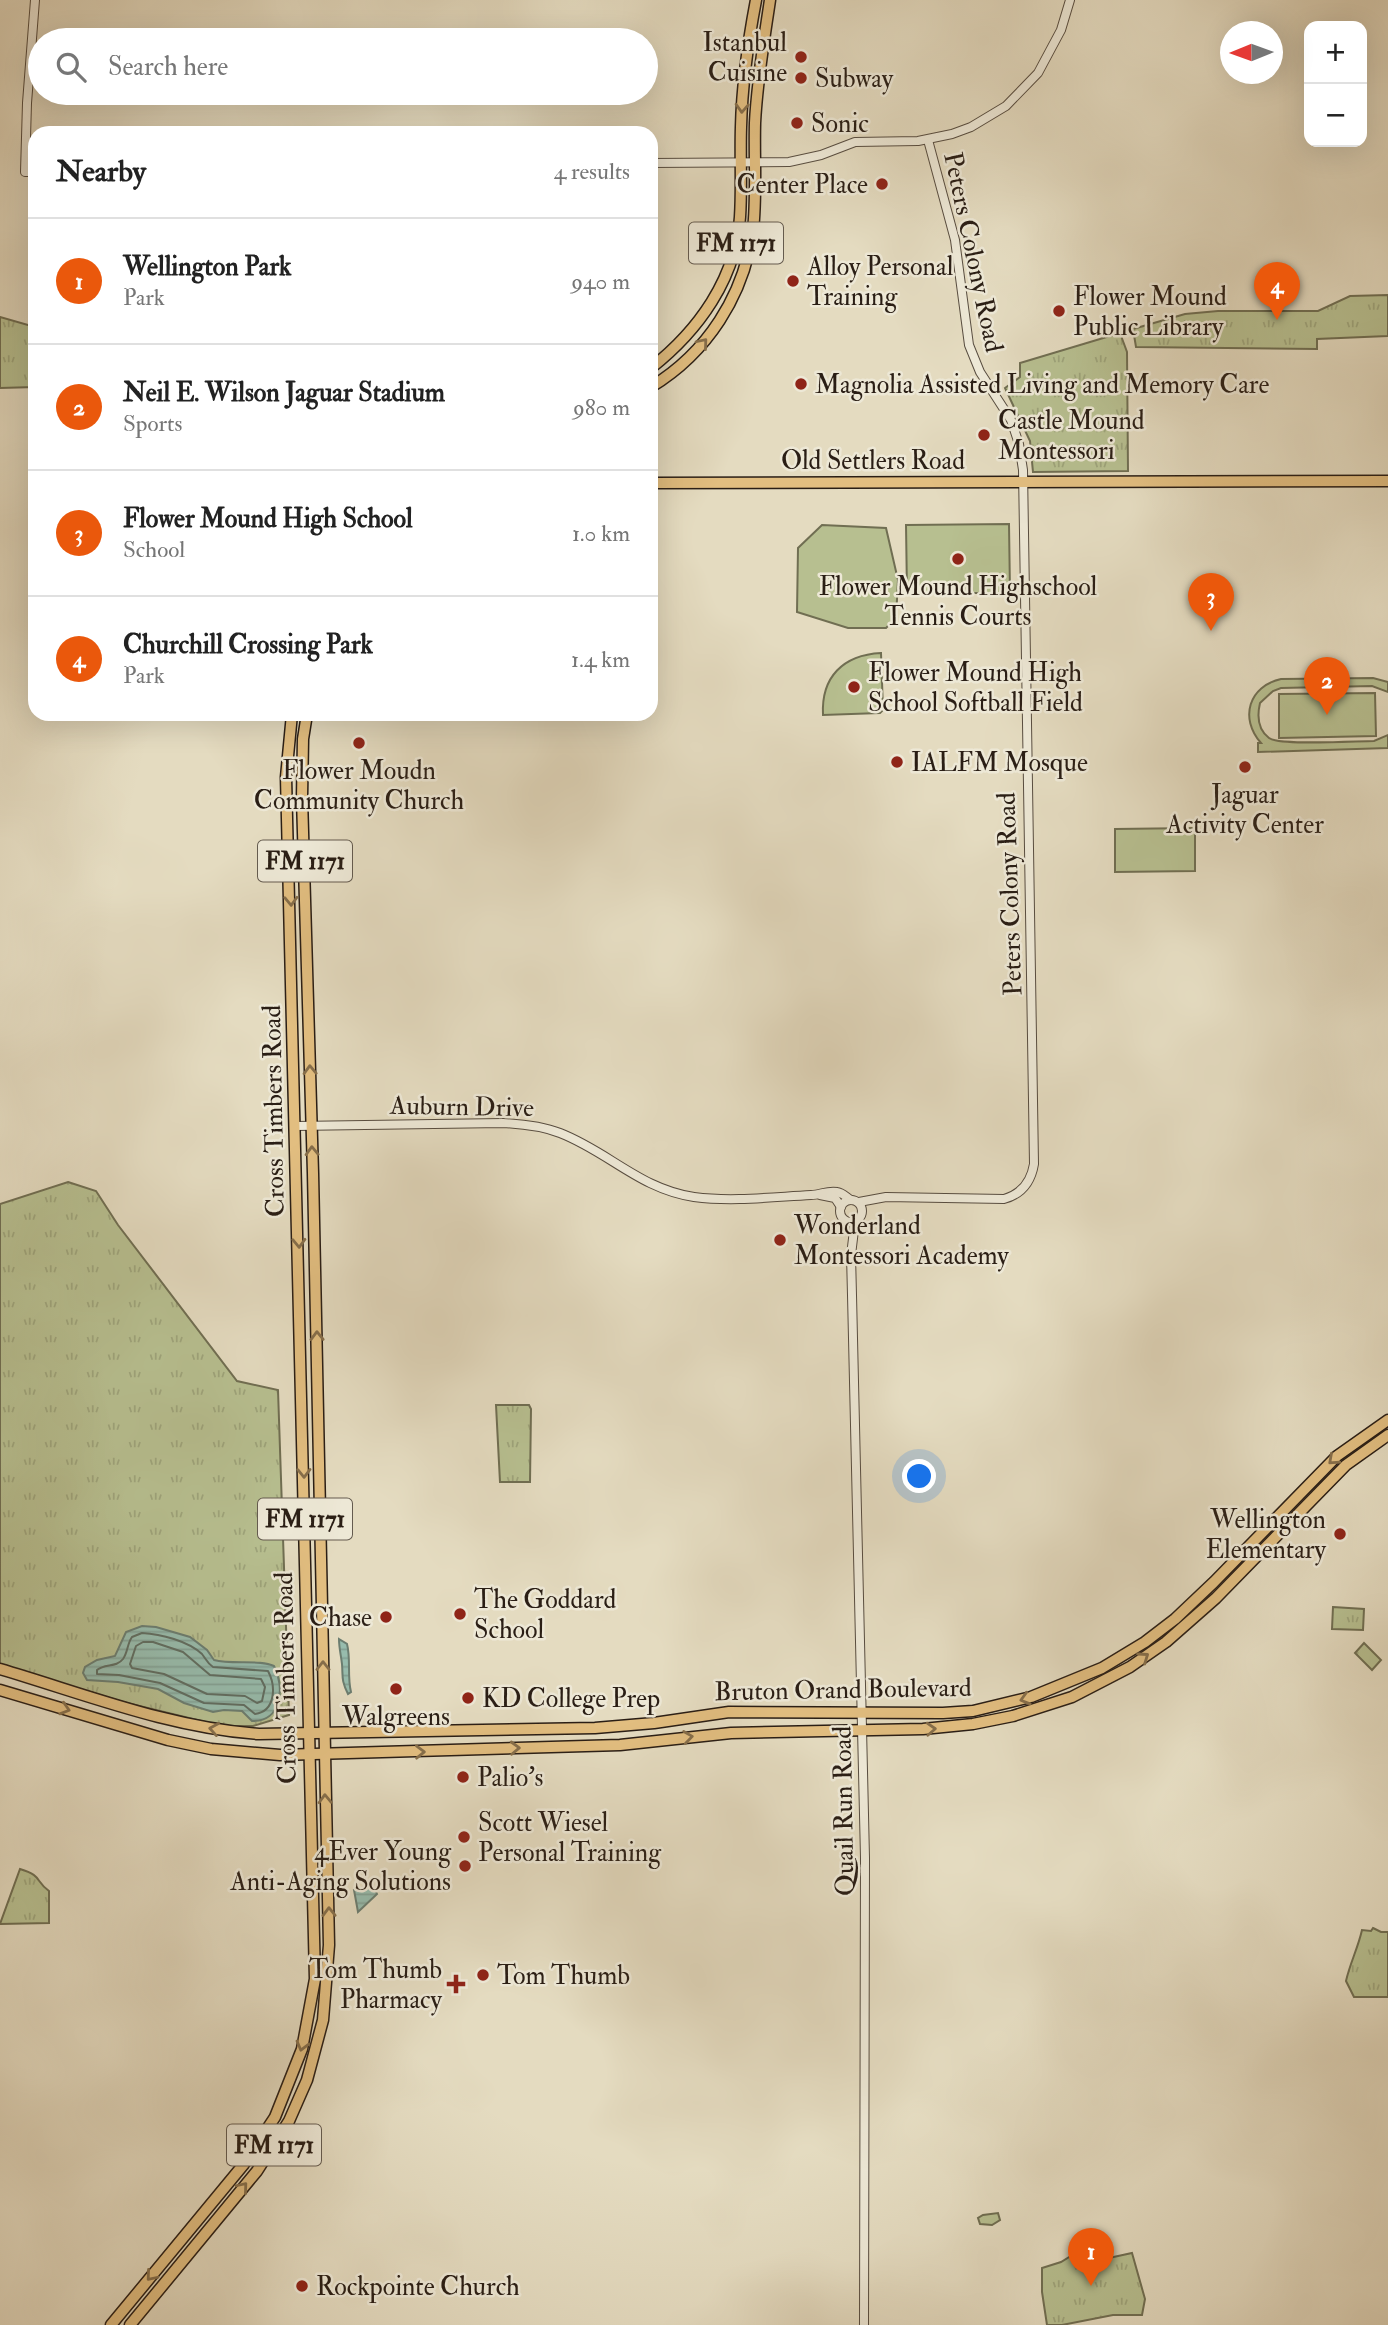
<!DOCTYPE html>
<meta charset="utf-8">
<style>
body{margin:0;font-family:"IM FELL Double Pica",serif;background:#f2f2f2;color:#222}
.controls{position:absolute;right:21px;top:21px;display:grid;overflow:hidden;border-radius:14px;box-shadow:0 7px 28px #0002}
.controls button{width:63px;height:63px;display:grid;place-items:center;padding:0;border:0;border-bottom:2px solid #e0e0e0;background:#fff;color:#222;font:35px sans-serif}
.compass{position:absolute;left:1220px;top:21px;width:63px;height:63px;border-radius:50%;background:#fff;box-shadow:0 7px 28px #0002;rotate:269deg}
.you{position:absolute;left:920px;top:1477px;width:24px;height:24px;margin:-18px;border:5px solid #fff;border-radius:50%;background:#1a73e8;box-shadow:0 0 0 10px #1a73e833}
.badge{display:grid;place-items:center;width:46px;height:46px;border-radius:50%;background:#ea580c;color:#fff;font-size:23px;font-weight:700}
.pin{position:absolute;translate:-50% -58px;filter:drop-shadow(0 2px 4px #0008)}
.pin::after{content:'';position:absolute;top:37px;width:24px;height:21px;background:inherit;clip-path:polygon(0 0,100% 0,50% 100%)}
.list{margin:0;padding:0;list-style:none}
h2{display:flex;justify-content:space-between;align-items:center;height:91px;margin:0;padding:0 28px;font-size:30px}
h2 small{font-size:23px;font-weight:400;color:#767676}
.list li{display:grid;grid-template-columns:46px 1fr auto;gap:21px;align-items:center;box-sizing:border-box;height:126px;padding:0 28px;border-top:2px solid #e0e0e0}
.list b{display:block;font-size:26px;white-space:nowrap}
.list p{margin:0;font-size:23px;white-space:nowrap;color:#767676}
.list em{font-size:23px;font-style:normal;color:#767676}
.icon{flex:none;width:38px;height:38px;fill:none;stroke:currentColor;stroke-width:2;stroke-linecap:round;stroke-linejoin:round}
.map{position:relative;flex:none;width:1388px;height:2325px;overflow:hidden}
.search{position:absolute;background:#fff;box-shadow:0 7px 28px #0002;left:28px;top:28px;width:630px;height:77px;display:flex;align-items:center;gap:18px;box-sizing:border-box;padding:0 24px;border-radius:38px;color:#767676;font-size:26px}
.panel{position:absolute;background:#fff;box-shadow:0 7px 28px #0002;left:28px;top:126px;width:630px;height:595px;border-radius:21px}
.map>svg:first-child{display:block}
.grass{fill:url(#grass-tufts);stroke:#706e52;stroke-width:2}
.garden{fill:#b7bf90;stroke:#706e52;stroke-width:2}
.water{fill:url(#water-rules);stroke:#6b7d70;stroke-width:2}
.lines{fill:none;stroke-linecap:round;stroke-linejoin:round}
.shore{stroke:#606d61;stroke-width:2}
.minor-casing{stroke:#584d40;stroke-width:10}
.major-casing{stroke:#2a1e15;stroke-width:13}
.minor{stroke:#ede8d6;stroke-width:8}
.major{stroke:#e2be80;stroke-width:10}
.oneway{stroke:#866e4a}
.poi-dot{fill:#8f2418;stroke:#ede8d6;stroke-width:2.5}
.labels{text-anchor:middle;stroke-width:5;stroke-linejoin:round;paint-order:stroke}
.shield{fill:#ede8d6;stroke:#645b4f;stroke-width:2}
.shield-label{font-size:24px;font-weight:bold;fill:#2a1e15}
.poi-label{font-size:26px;fill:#2a1e15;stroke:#ede8d6;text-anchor:start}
.street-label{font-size:26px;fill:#2a1e15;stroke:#ede8d6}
</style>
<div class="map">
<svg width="1388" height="2325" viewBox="0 0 1388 2325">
<defs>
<pattern id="grass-tufts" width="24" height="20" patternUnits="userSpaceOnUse" patternTransform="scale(1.75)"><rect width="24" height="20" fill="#b7bf90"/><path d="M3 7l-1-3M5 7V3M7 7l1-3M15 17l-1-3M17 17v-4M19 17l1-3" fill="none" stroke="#9ea47b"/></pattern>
<pattern id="water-rules" width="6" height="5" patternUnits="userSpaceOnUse" patternTransform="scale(1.75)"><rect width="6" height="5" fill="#97bcad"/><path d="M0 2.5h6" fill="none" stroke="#82a194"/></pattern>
</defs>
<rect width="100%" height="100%" fill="#e4dbc0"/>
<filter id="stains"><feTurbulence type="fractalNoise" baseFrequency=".00286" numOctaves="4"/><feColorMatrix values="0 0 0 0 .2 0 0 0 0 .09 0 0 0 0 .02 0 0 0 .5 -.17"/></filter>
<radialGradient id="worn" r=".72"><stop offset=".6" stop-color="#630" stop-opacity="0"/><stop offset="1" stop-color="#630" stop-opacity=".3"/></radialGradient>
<g class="grass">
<path d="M 1388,295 L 1388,336 L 1317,339 L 1317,349 L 1136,347 L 1133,329 L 1185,314 L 1218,311 L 1318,311 L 1350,296 Z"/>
<path d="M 0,317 L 35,327 L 35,387 L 0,388 Z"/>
<path d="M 1120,333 L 1127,352 L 1128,471 L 1033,472 L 1030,441 L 1005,388 L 1020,377 L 1020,363 Z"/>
<path d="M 68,1182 L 96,1191 L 118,1225 L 237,1381 L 278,1390 L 289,1715 L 253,1726 L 222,1726 L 123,1702 L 0,1665 L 0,1204 Z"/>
<path d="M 496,1405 L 529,1405 L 531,1409 L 530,1482 L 500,1482 Z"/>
<path d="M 1333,1607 L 1364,1609 L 1363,1630 L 1332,1629 Z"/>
<path d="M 1364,1643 L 1381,1660 L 1372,1670 L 1355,1653 Z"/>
<path d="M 20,1869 C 43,1876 34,1880 49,1891 L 49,1923 L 0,1924 Z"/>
<path d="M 1373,1928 L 1381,1932 L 1388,1932 L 1388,1997 L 1354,1997 L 1346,1981 C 1350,1963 1358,1948 1362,1930 L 1371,1931 Z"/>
<path d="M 998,2213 L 1000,2220 L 992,2225 L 980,2224 L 978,2218 L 983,2215 Z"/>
<path d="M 1132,2253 L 1145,2299 L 1142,2315 L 1113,2315 L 1062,2325 L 1047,2325 L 1042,2292 L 1042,2268 L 1061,2262 L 1074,2254 L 1109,2258 Z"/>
</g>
<g class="garden">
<path d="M 1009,524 L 1010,593 L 907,593 L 906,525 Z"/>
<path d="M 822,525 L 886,528 L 898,580 L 896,618 L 886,628 L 848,628 L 797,612 L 798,548 Z"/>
<path d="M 881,653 L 883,710 L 880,713 L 823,715 C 821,677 843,655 881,653 Z"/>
<path d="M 1373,678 L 1388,682 L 1388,692 L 1372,686 L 1281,688 L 1273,691 L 1260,703 C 1257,716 1257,729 1269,738 C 1280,746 1356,741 1374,741 L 1388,735 L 1388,748 L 1258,752 L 1258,743 L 1261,743 C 1239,718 1249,686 1281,679 Z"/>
<path d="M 1375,693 L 1376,736 L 1279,738 L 1279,694 Z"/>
<path d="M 1195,828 L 1195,871 L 1115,872 L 1115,829 Z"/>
</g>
<g class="water">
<path d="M 142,1626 L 156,1627 L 190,1637 L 207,1650 L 214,1660 C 232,1665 260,1659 274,1666 C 285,1687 282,1722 252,1721 L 242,1711 L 224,1710 L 213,1712 L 184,1703 L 158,1689 L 118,1682 L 87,1680 L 83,1673 L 85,1667 L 97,1660 L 115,1656 L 126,1632 Z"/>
<path d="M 339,1639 L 347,1644 C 351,1659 347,1676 351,1692 L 348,1694 C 341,1680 343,1677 342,1664 C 341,1655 339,1648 339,1639 Z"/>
<path d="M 365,1887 L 375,1890 L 377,1894 L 358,1912 L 354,1890 Z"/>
</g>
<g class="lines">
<g class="shore">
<path d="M 142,1633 C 161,1634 188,1641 202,1654 C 206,1659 207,1663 213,1667 L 268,1671 C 276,1686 276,1711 255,1714 L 244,1705 L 204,1703 L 160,1683 L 119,1675 L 97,1674 L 97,1670 C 105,1663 116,1668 123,1659 C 128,1652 127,1644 132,1637 Z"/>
<path d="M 143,1642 L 153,1642 L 183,1652 L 210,1675 L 261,1679 L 265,1687 L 262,1701 L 257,1703 L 245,1696 L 207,1694 L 164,1674 L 132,1668 L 130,1664 L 136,1646 Z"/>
</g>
<g class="minor-casing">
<g id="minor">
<path d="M 651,163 L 789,162 L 821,155 L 855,142 L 918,141 L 952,134 L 971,127 L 1006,106 L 1038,73 L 1061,30 L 1070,0"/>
<path d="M 35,172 L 25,172 L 27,103 L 35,0"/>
<path d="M 296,1126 L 503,1123 C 522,1124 542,1126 560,1133 C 609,1152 640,1189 694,1197 C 732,1202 773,1197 811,1195 C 820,1195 828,1190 837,1192 C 843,1193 846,1197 851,1200"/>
<path d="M 820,1195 L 835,1198 L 841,1207"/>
<circle cx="851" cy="1211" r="11"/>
<path d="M 859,1202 L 886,1197 L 1004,1199 C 1022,1194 1031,1182 1034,1164 L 1023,470 L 1019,444 L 1011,420 L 980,372 L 969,345 L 955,240 L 928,140"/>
<path d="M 855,1222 L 851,1255 L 852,1295 L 865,1858 L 864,2325"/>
</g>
</g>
<g class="major-casing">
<g id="major">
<path d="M 651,368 C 698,331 736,279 740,217 C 742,187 740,157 741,127 C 742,84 748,42 756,0"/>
<path d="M 651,387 C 707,353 744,296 753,230 C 757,195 754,158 755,123 C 757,81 764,41 770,0"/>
<path d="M 651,483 L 1388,481"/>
<path d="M 0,1669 C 85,1694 170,1728 259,1734 L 595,1728 L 654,1723 L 729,1712 L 943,1713 L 973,1711 L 1031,1697 L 1102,1668 L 1145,1642 L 1175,1619 L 1214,1582 L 1337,1456 L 1388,1420"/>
<path d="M 0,1690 L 168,1740 L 211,1749 L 280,1755 L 620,1745 L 731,1733 L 923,1729 L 973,1724 L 1013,1716 L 1072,1697 L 1130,1667 L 1166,1642 L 1216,1598 L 1346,1465 L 1388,1435"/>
<path d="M 111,2325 L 244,2164 L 275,2117 L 302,2049 L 315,1979 L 286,777 L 292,714"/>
<path d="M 130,2325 L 257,2171 L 289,2121 L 307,2080 L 323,2020 L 329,1945 L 313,1173 L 302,798 L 303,739 L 307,714"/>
</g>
</g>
<use href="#minor" class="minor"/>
<use href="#major" class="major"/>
</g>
<defs><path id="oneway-chevron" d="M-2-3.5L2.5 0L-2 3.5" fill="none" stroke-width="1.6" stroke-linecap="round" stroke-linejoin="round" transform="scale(1.75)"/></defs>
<g class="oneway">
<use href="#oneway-chevron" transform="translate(742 108) rotate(93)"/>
<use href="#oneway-chevron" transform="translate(703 343) rotate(-50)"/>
<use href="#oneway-chevron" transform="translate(291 901) rotate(88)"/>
<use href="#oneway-chevron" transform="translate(310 1070) rotate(-92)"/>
<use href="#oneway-chevron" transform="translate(312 1151) rotate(-92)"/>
<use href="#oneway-chevron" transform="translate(299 1243) rotate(88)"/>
<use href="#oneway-chevron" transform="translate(317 1336) rotate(-91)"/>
<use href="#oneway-chevron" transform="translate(1333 1460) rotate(138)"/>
<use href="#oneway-chevron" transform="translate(304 1473) rotate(89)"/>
<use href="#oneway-chevron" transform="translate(1144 1657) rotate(-35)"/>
<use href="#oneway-chevron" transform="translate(323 1666) rotate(-90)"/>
<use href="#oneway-chevron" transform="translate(1025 1699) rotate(164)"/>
<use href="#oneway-chevron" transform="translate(65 1709) rotate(17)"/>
<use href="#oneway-chevron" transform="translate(214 1729) rotate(-170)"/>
<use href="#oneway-chevron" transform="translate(931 1729) rotate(-3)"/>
<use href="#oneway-chevron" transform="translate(688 1737) rotate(-8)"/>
<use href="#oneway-chevron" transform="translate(515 1748) rotate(-2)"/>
<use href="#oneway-chevron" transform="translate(420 1752) rotate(-1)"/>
<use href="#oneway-chevron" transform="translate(325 1799) rotate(-92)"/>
<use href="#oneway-chevron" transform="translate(329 1912) rotate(-91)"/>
<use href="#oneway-chevron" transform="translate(302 2046) rotate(105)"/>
<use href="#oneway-chevron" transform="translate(243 2187) rotate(-50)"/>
<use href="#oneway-chevron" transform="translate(151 2276) rotate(130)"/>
</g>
<g class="poi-dot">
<circle cx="801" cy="57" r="7"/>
<circle cx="801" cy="78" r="7"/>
<circle cx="797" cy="123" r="7"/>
<circle cx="882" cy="184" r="7"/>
<circle cx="793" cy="281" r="7"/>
<circle cx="1059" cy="311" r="7"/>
<circle cx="801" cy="384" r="7"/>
<circle cx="984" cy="435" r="7"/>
<circle cx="958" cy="559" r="7"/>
<circle cx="854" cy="687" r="7"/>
<circle cx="359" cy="743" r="7"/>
<circle cx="897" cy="762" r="7"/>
<circle cx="1245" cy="767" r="7"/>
<circle cx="780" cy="1240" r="7"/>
<circle cx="1340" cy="1534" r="7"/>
<circle cx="460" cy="1614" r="7"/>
<circle cx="386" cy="1617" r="7"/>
<circle cx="396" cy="1689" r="7"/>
<circle cx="468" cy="1698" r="7"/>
<circle cx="463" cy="1777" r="7"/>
<circle cx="464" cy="1837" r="7"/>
<circle cx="465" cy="1866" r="7"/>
<circle cx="483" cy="1975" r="7"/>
<path d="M452.5 1973.5h7v7h7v7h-7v7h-7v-7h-7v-7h7z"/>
<circle cx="302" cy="2286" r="7"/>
</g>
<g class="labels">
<g class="shield">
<rect x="689" y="222.5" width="94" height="41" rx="5"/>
<rect x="258" y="840.5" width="94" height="41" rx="5"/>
<rect x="258" y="1498.5" width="94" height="41" rx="5"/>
<rect x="227" y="2124.5" width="94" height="41" rx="5"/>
</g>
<g class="shield-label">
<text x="736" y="251">FM 1171</text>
<text x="305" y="869">FM 1171</text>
<text x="305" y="1527">FM 1171</text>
<text x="274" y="2153">FM 1171</text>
</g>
<g class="poi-label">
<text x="787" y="51" text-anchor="end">Istanbul<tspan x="787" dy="30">Cuisine</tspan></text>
<text x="815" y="87">Subway</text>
<text x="811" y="132">Sonic</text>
<text x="868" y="193" text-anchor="end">Center Place</text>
<text x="807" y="275">Alloy Personal<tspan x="807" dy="30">Training</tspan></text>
<text x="1073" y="305">Flower Mound<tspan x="1073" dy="30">Public Library</tspan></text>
<text x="815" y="393">Magnolia Assisted Living and Memory Care</text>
<text x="998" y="429">Castle Mound<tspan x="998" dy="30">Montessori</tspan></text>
<text x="958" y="595" text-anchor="middle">Flower Mound Highschool<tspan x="958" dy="30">Tennis Courts</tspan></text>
<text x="868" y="681">Flower Mound High<tspan x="868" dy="30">School Softball Field</tspan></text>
<text x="911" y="771">IALFM Mosque</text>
<text x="359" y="779" text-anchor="middle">Flower Moudn<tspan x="359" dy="30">Community Church</tspan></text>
<text x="1245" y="803" text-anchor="middle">Jaguar<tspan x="1245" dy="30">Activity Center</tspan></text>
<text x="794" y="1234">Wonderland<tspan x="794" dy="30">Montessori Academy</tspan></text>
<text x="1326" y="1528" text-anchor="end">Wellington<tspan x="1326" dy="30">Elementary</tspan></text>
<text x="474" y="1608">The Goddard<tspan x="474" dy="30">School</tspan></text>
<text x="372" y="1626" text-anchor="end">Chase</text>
<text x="482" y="1707">KD College Prep</text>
<text x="396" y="1725" text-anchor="middle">Walgreens</text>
<text x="477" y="1786">Palio's</text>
<text x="478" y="1831">Scott Wiesel<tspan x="478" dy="30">Personal Training</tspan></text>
<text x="451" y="1860" text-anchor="end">4Ever Young<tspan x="451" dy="30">Anti-Aging Solutions</tspan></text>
<text x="442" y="1978" text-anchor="end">Tom Thumb<tspan x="442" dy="30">Pharmacy</tspan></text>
<text x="497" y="1984">Tom Thumb</text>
<text x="316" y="2295">Rockpointe Church</text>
</g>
<g class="street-label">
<text transform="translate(974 252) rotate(78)" y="9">Peters Colony Road</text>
<text x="873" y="469">Old Settlers Road</text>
<text transform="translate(1009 894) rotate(-92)" y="9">Peters Colony Road</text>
<text transform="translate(462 1106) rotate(1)" y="9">Auburn Drive</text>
<text transform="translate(273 1111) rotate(-91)" y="9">Cross Timbers Road</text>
<text transform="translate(285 1678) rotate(-91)" y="9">Cross Timbers Road</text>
<text transform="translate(843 1689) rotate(-1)" y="9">Bruton Orand Boulevard</text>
<text transform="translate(843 1811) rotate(-91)" y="9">Quail Run Road</text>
</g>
</g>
<rect width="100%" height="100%" filter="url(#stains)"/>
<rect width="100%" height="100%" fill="url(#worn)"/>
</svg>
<div class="controls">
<button>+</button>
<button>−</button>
</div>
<svg class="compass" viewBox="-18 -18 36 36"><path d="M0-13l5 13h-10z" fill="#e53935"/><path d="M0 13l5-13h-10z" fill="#767676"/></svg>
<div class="you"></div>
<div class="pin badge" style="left:1091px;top:2286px">1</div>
<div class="pin badge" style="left:1327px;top:715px">2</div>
<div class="pin badge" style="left:1211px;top:631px">3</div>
<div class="pin badge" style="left:1277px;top:320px">4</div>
<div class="search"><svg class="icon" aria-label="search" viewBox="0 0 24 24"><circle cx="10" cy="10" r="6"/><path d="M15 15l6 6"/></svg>Search here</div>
<section class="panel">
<h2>Nearby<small>4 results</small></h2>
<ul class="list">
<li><span class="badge">1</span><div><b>Wellington Park</b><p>Park</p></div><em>940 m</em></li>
<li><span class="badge">2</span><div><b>Neil E. Wilson Jaguar Stadium</b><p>Sports</p></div><em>980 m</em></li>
<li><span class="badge">3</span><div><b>Flower Mound High School</b><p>School</p></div><em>1.0 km</em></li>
<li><span class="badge">4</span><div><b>Churchill Crossing Park</b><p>Park</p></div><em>1.4 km</em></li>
</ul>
</section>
</div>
